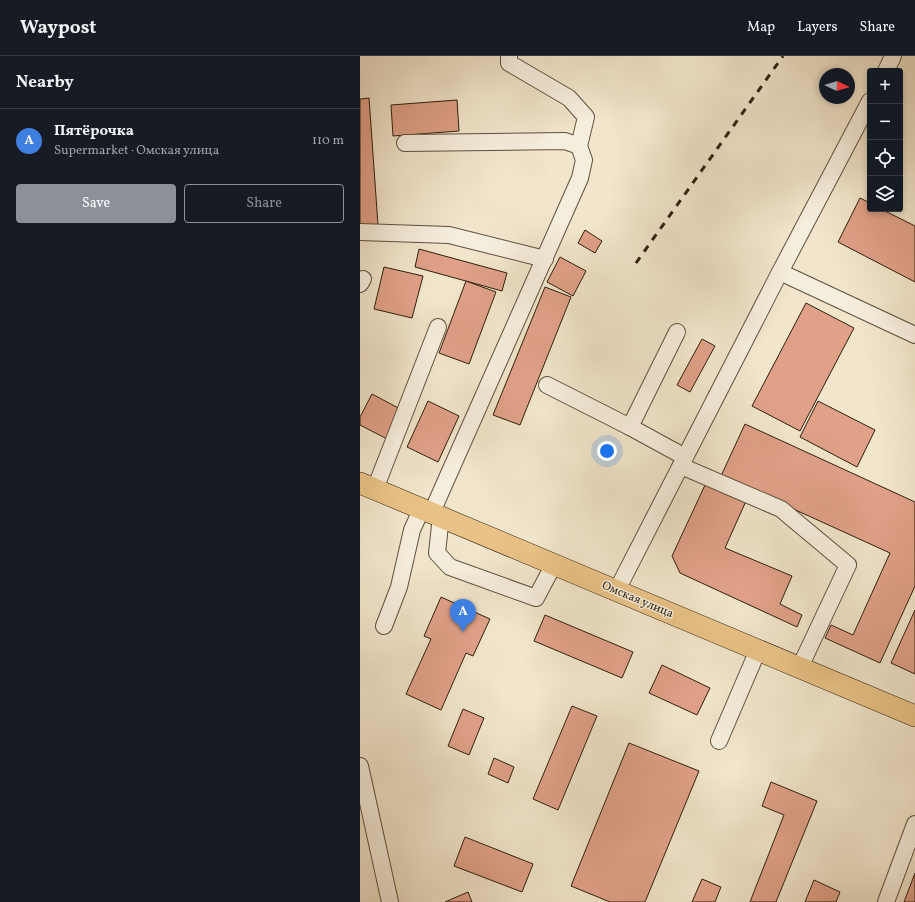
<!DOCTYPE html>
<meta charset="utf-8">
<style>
body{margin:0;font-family:Vollkorn,serif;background:#20242c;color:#f1f3f6}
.controls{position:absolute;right:12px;top:12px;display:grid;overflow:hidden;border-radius:4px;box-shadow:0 2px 6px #0003}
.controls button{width:36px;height:36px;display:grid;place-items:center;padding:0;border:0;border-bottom:1px solid #363941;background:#171b24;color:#f1f3f6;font:20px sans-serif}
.compass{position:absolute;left:459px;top:12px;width:36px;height:36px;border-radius:50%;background:#171b24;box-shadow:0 2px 6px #0003;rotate:94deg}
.you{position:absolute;left:247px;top:395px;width:14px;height:14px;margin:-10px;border:3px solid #fff;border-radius:50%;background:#1a73e8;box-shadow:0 0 0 6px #1a73e833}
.badge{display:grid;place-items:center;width:26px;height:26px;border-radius:50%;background:#8c9099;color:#fff;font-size:13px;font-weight:700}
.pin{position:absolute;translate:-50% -33px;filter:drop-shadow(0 1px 2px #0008)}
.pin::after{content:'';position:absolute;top:21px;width:14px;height:12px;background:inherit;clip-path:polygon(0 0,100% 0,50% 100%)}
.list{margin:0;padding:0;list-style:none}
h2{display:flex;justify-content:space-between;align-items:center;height:52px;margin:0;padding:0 16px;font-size:17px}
h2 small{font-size:13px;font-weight:400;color:#9ea1a6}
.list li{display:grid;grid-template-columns:26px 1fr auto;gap:12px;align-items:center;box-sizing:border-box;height:64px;padding:0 16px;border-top:1px solid #363941}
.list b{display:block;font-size:15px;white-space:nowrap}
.list p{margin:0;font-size:13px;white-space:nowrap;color:#9ea1a6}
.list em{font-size:13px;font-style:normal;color:#9ea1a6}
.actions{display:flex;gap:8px;padding:12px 16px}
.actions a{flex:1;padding:9px 0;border:1px solid #8c9099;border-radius:4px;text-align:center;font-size:14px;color:#8c9099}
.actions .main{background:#8c9099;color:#fff}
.icon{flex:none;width:22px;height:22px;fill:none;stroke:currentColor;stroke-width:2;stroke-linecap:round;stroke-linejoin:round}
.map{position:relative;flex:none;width:555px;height:846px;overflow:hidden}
header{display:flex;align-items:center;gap:24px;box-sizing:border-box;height:56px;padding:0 20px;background:#171b24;border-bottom:1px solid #363941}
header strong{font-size:19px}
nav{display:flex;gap:22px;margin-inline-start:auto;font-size:14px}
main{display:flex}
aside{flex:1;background:#171b24}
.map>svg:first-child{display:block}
.building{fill:#e0a188;stroke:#2e1f0e}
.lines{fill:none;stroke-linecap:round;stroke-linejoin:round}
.minor-casing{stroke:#5f503d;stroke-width:18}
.major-casing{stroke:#2e1f0e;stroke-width:22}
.minor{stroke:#f6eedd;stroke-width:16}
.major{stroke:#e8c286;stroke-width:21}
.rail{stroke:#2e1f0e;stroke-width:3;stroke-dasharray:7 7;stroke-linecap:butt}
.labels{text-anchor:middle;stroke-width:3;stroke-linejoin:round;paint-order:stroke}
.street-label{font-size:12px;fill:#2e1f0e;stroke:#f6eedd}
</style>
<header>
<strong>Waypost</strong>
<nav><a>Map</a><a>Layers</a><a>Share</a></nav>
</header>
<main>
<aside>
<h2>Nearby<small></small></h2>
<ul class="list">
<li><span class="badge" style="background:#3f7fe0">A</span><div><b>Пятёрочка</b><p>Supermarket · Омская улица</p></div><em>110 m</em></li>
</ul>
<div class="actions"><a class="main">Save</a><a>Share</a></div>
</aside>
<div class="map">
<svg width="555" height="846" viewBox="0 0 555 846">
<rect width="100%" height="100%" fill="#f1e5cb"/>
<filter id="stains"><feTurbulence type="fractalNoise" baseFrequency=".005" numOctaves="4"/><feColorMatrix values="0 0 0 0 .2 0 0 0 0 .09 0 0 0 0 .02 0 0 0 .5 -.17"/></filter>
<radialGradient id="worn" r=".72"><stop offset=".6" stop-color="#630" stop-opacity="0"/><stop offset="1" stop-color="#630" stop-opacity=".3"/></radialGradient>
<g class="building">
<path d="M 9,42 L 18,169 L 0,171 L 0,43 Z"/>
<path d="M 97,44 L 99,75 L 33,80 L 31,49 Z"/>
<path d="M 500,142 L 510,147 L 510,153 L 521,153 L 555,170 L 555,226 L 478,186 Z"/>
<path d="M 225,174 L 242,185 L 235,197 L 218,187 Z"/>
<path d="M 59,193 L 147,217 L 142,235 L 55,211 Z"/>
<path d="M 200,201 L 226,215 L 213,240 L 187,226 Z"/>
<path d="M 24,211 L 63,220 L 52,262 L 14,253 Z"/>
<path d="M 106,225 L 136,236 L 109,308 L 79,297 Z"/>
<path d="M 185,231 L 211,241 L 160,369 L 133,359 Z"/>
<path d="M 446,247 L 494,272 L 440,375 L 392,350 Z"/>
<path d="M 342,283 L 355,290 L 330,336 L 317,329 Z"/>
<path d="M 12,338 L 44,355 L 29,384 L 0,369 L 0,361 Z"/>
<path d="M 68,345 L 99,360 L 78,406 L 47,391 Z"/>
<path d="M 458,345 L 515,374 L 497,411 L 440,381 Z"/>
<path d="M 385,368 L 555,446 L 555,530 L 520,607 L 465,582 L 471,569 L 493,579 L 530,497 L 361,420 Z"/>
<path d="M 345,429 L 386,445 L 365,492 L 432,520 L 420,548 L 442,559 L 437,571 L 320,517 L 312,500 Z"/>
<path d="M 81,541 L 130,563 L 113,600 L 106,597 L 81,654 L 46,638 L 71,583 L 64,580 Z"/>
<path d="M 555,554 L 555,618 L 531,607 Z"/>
<path d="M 185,559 L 273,596 L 262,622 L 174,585 Z"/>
<path d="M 302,609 L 350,632 L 337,659 L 289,637 Z"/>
<path d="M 212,650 L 237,660 L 198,754 L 173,743 Z"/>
<path d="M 103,653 L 124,662 L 109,699 L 88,690 Z"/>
<path d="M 269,687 L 339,715 L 285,846 L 250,846 L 211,830 Z"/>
<path d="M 134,702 L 154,711 L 148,727 L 128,718 Z"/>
<path d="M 411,726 L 457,745 L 416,846 L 390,846 L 424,759 L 402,750 Z"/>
<path d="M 105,781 L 173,808 L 162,836 L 94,810 Z"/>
<path d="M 555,817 L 555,846 L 544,846 Z"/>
<path d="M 342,823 L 361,831 L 355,846 L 332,846 Z"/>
<path d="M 454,824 L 480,836 L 476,846 L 445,846 Z"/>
<path d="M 108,836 L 112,846 L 85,846 Z"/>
</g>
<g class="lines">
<g class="minor-casing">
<g id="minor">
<path d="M 149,0 L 149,7 L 209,42 L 226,61 L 219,90"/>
<path d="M 526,15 L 533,0"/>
<path d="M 45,87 L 205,85 L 219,90 L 224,104 L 220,122 L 72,456"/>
<path d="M 0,176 L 89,179 L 185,203"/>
<path d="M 420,216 L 555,279"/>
<path d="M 0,228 L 3,223"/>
<path d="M 317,276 L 270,371 L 325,401"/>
<path d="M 187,329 L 270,371"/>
<path d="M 321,410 L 421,453 L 488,509 L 440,611"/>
<path d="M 15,433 L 78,271"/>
<path d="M 81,460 L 77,497 L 90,511 L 176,542 L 194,508"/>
<path d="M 257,534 L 420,216 L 510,45"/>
<path d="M 24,570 L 39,531 L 52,474 L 62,452"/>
<path d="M 359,685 L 398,594"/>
<path d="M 0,710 L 30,846"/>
<path d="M 526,846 L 555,768"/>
</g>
</g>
<g class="major-casing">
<path id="major" d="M 0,427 L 555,660"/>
</g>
<use href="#minor" class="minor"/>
<use href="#major" class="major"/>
<path class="rail" d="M 276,207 L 423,0"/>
</g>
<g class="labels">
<g class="street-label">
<text transform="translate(278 543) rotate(23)" y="4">Омская улица</text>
</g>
</g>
<rect width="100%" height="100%" filter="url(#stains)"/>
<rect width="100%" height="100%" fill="url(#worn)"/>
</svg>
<div class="controls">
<button>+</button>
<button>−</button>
<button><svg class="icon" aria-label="locate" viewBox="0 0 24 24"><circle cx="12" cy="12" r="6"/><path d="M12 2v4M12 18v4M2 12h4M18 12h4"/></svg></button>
<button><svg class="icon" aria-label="layers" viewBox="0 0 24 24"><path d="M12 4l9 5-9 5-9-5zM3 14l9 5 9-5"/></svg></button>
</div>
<svg class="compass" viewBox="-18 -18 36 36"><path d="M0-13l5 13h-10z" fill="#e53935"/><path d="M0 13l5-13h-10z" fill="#9ea1a6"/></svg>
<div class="you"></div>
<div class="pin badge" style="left:103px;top:576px;background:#3f7fe0">A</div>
</div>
</main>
